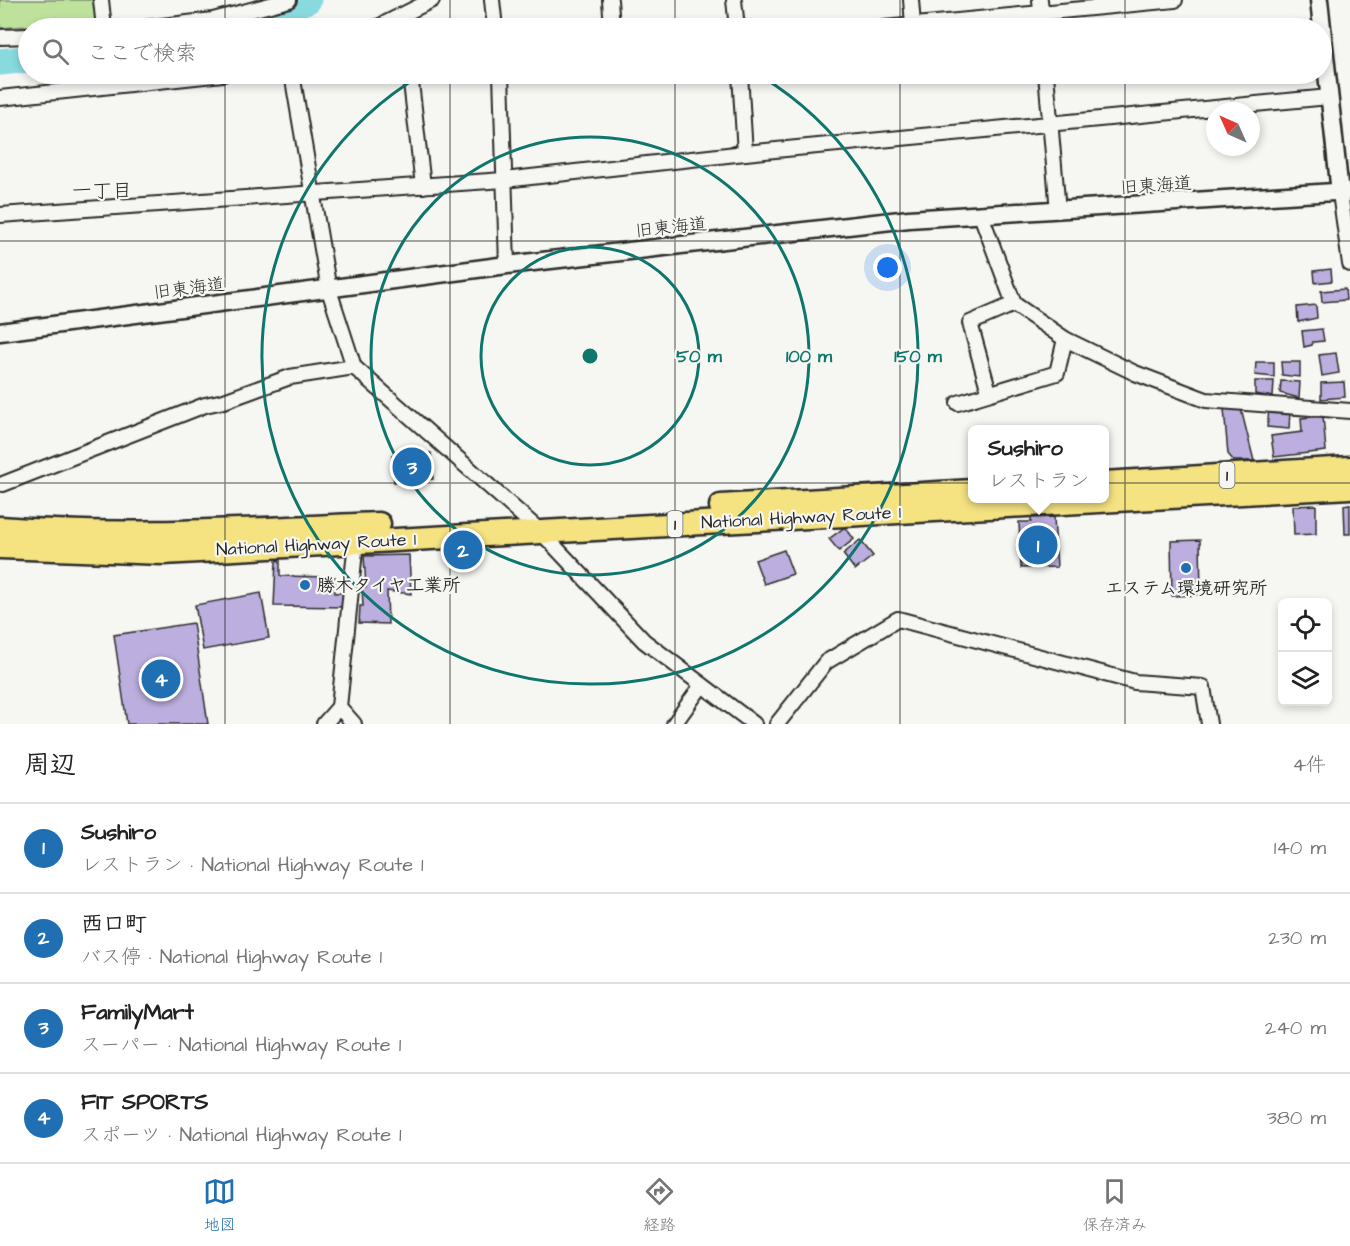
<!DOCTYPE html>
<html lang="ja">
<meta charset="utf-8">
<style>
body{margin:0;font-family:"Architects Daughter","Klee One",sans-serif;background:#f2f2f2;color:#222}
.controls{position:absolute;right:18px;bottom:18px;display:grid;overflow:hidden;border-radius:9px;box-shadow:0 3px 9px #0003}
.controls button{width:54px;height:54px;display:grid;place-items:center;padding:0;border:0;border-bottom:2px solid #e0e0e0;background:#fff;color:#222;font:30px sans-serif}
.compass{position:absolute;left:1206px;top:102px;width:54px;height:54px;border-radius:50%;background:#fff;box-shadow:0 3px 9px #0003;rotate:315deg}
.you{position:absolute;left:888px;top:268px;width:21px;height:21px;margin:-15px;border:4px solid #fff;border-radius:50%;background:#1a73e8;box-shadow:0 0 0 9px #1a73e833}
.badge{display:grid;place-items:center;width:39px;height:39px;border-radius:50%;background:#1f6fb2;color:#fff;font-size:20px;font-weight:700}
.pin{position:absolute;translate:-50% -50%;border:3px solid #fff;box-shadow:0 2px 6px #0006}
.popup{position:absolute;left:968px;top:425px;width:141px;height:78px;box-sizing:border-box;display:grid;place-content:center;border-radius:9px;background:#fff;filter:drop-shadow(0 2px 4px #0005);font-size:20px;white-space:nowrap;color:#767676}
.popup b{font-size:22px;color:#222}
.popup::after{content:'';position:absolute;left:50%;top:100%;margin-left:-12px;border:12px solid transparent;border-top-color:#fff}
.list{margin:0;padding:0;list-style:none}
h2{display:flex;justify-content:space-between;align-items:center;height:78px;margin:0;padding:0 24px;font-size:26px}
h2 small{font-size:20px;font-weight:400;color:#767676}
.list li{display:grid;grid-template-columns:39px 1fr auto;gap:18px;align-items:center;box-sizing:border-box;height:90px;padding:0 24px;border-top:2px solid #e0e0e0}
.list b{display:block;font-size:22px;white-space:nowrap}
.list p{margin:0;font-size:20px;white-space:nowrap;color:#767676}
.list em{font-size:20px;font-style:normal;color:#767676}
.icon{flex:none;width:33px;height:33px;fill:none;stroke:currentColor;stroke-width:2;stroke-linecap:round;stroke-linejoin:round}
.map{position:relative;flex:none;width:1350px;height:724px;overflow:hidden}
.search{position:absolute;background:#fff;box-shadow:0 3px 9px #0003;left:18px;right:18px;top:18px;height:66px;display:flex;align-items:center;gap:15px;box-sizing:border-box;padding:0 21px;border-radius:33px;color:#767676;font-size:22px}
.sheet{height:438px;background:#fff}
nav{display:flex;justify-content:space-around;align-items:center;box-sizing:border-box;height:84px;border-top:2px solid #e0e0e0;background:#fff;font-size:16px;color:#767676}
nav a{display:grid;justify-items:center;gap:3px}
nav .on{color:#1f6fb2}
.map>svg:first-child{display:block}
.green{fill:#bee29c;stroke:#748664;stroke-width:1.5}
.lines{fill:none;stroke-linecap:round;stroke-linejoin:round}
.river{stroke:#89dadf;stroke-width:27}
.building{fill:#bcaede;stroke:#2b2b2b;stroke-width:1.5}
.minor-casing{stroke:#2b2b2b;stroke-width:18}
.tertiary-casing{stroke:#2b2b2b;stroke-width:21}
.trunk-casing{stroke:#2b2b2b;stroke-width:27}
.minor{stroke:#f6f6f2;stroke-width:14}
.tertiary{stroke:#f6f6f2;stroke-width:16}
.trunk{stroke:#f5e382;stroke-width:22}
.grid{fill:none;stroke:#2b2b2b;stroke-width:1.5;stroke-opacity:0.55}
.ring{fill:none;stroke:#0f766e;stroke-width:3}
.poi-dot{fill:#1f6fb2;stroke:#f6f6f2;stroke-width:2}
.labels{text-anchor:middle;stroke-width:4.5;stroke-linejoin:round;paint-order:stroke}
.shield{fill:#f6f6f2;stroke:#686867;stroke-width:1.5}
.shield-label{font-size:16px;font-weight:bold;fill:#2b2b2b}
.street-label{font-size:18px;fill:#2b2b2b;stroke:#f6f6f2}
.poi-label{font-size:18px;font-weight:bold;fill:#2b2b2b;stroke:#f6f6f2;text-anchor:start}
.neighbourhood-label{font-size:20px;fill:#2b2b2b;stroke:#f6f6f2}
.centre{fill:#0f766e;stroke:#f6f6f2;stroke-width:3}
.ring-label{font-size:18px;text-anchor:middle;font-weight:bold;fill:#0f766e;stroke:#f6f6f2;stroke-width:4.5;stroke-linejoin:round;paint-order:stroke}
</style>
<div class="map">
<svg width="1350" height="724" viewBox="0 0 1350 724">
<rect width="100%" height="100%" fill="#f6f6f2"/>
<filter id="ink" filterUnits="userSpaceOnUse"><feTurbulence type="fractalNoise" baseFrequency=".0167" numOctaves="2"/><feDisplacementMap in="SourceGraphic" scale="12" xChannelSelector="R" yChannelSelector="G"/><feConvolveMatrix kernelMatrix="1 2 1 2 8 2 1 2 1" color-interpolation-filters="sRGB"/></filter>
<g filter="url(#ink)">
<path class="green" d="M 0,0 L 94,0 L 96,21 L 0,28 Z"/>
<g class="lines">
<g class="river">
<path d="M 229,28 L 308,0"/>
<path d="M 0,62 L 28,59"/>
</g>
</g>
<g class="building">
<path d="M 1331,269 L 1332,281 L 1315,283 L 1314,271 Z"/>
<path d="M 1345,289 L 1346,300 L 1322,302 L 1321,291 Z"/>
<path d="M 1316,305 L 1317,318 L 1298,322 L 1297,307 Z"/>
<path d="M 1322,329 L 1324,341 L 1313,342 L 1312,345 L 1304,347 L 1302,331 Z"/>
<path d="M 1336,353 L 1339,373 L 1322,376 L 1319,355 Z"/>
<path d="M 1256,362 L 1274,362 L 1274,377 L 1255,375 Z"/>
<path d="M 1281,362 L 1300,362 L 1300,377 L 1282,375 Z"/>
<path d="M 1255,381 L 1274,381 L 1273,397 L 1255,394 Z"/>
<path d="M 1281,381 L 1300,382 L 1299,398 L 1280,393 Z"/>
<path d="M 1344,382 L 1345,397 L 1321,399 L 1321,383 Z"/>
<path d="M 1224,409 L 1241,409 L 1254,461 L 1234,461 L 1228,454 Z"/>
<path d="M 1269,410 L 1290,411 L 1289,429 L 1267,427 Z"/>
<path d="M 1323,416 L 1326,451 L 1274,457 L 1271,436 L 1302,432 L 1301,418 Z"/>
<path d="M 431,453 L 433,479 L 394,482 L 392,455 Z"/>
<path d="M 1350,504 L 1350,534 L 1345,534 L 1344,505 Z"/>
<path d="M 1316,505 L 1316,534 L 1294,535 L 1293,506 Z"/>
<path d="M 1054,517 L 1057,567 L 1021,568 L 1019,522 L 1031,522 L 1031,518 Z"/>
<path d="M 845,527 L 854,539 L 839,551 L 829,539 Z"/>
<path d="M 860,540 L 873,556 L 855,570 L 843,554 Z"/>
<path d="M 1200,540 L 1201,595 L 1172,596 L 1171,541 Z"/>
<path d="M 784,550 L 793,574 L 764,584 L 755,560 Z"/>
<path d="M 409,555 L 411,594 L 387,591 L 388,624 L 359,623 L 360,606 L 363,606 L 362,587 L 366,587 L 364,556 Z"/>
<path d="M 280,560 L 280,576 L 335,577 L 335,593 L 346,592 L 345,607 L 274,606 L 276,561 Z"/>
<path d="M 261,593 L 269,638 L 203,650 L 195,605 Z"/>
<path d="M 193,623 L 208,724 L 127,724 L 114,635 Z"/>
</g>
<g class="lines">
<g class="minor-casing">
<g id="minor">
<path d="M 101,0 L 104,28"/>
<path d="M 492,0 L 495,28"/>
<path d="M 610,0 L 612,28"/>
<path d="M 734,0 L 737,28"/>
<path d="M 911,0 L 913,25"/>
<path d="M 1040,0 L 1043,28"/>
<path d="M 145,28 L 213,20 L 289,0"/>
<path d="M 376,28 L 432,0"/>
<path d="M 884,28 L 1175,0"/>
<path d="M 0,37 L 28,36"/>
<path d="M 292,74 L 329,290 L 354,367 L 541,532 L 644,641 L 754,724"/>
<path d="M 410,74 L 423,186"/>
<path d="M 501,74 L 507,265"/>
<path d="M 740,74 L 745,153"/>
<path d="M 1046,74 L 1058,211"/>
<path d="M 0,98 L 223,74"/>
<path d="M 1340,193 L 1350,264"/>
<path d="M 0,215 L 504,180 L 745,153 L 1329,97"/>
<path d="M 981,215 L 1014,304 L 1065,339 L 1135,373 L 1206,400 L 1350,411"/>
<path d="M 989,392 L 970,323 L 1014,304"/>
<path d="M 958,403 L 1057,373 L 1065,339"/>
<path d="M 3,484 L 205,405 L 224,401 L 290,377 L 354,367"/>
<path d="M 324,724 L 339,707"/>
<path d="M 354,724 L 339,707 L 356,541"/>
<path d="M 674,724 L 702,685"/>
<path d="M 777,724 L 826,662 L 898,619 L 1135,682 L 1203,687 L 1209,724"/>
</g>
</g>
<g class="tertiary-casing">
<g id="tertiary">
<path d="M 1319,0 L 1340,193"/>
<path d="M 0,332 L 507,265 L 909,219 L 1350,191"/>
</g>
</g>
<g class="trunk-casing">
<g id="trunk">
<path d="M 1104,483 L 1350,468"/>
<path d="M 721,506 L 972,491"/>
<path d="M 0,528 C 126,538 252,529 379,524"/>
<path d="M 0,547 L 163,553 L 1350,487"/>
</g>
</g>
<use href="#minor" class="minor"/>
<use href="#tertiary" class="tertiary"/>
<use href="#trunk" class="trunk"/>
</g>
</g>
<path class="grid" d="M 225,0 L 225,28M 450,0 L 450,28M 675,0 L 675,28M 900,0 L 900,28M 1125,0 L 1125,28M 225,74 L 225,724M 450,74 L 450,724M 675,74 L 675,724M 900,74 L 900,724M 1125,74 L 1125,724M 0,241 L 1350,241M 0,483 L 1350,483"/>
<g class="ring">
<circle cx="590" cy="356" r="109"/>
<circle cx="590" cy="356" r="219"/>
<path d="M573 28A328 328 0 0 1 607 28M759 75A328 328 0 1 1 421 75"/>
</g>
<g class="poi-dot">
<circle cx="1186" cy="568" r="6"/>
<circle cx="305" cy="585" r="6"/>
</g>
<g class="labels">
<g class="shield">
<rect x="1219.5" y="462" width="15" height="26" rx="4.5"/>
<rect x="667.5" y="511" width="15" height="26" rx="4.5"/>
</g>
<g class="shield-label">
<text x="1227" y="481">1</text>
<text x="675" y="530">1</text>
</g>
<g class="street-label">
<text transform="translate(1156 185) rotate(-4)" y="6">旧東海道</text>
<text transform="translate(671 227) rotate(-6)" y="6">旧東海道</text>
<text transform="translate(189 288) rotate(-7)" y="6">旧東海道</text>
<text transform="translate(801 517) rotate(-3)" y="6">National Highway Route 1</text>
<text transform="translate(316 544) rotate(-3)" y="6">National Highway Route 1</text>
</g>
<g class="poi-label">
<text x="317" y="591">勝木タイヤ工業所</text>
<text x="1186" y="594" text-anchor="middle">エステム環境研究所</text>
</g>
<g class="neighbourhood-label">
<text x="102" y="197">一丁目</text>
</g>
</g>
<circle cx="590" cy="356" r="9" class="centre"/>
<g class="ring-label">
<text x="699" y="362">50 m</text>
<text x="809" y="362">100 m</text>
<text x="918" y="362">150 m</text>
</g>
</svg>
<div class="controls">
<button><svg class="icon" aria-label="locate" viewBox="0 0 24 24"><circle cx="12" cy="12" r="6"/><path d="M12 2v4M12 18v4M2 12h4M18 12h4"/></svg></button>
<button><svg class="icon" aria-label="layers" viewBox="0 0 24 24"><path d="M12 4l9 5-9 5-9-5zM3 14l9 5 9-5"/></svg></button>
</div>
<svg class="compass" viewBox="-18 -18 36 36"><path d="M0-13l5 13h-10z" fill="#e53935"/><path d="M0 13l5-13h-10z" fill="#767676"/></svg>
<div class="you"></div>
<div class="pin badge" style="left:1038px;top:545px">1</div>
<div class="popup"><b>Sushiro</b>レストラン</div>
<div class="pin badge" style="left:463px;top:550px">2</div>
<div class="pin badge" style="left:412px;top:467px">3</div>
<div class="pin badge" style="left:161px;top:679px">4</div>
<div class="search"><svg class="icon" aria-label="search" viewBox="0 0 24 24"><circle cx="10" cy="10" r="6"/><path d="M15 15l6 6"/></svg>ここで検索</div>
</div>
<section class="sheet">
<h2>周辺<small>4件</small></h2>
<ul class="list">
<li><span class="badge">1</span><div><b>Sushiro</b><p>レストラン · National Highway Route 1</p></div><em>140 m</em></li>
<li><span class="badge">2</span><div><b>西口町</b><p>バス停 · National Highway Route 1</p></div><em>230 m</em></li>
<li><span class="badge">3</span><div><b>FamilyMart</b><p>スーパー · National Highway Route 1</p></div><em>240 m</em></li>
<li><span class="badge">4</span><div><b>FIT SPORTS</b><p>スポーツ · National Highway Route 1</p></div><em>380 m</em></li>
</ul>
</section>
<nav>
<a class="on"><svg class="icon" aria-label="map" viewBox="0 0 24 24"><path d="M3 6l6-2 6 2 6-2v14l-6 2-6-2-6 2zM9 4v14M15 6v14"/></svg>地図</a>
<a><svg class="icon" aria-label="directions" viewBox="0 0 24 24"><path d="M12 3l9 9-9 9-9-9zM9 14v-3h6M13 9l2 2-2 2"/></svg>経路</a>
<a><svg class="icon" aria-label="saved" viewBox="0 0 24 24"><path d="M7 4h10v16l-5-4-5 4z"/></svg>保存済み</a>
</nav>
